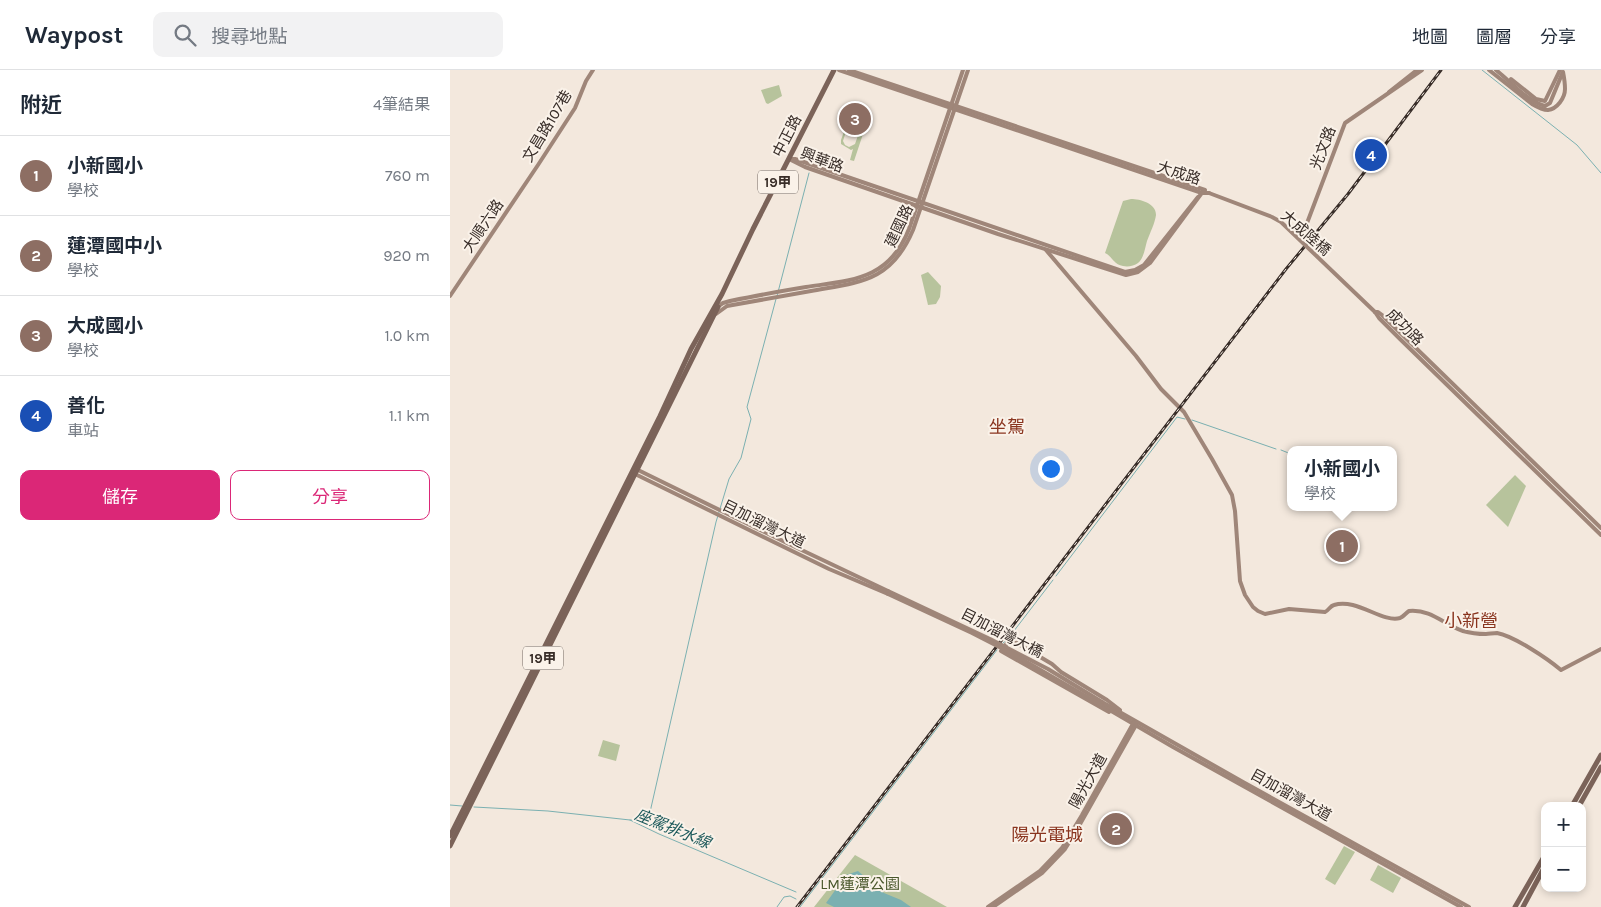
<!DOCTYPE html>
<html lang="zh-TW">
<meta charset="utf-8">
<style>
body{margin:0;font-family:Karla,"Noto Sans TC",sans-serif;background:#f2f2f3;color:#1f2937}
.controls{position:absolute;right:15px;bottom:15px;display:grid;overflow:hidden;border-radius:10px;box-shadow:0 2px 8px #0003}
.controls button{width:45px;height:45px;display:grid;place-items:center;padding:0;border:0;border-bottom:1px solid #e0e1e3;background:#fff;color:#1f2937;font:25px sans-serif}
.you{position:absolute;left:600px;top:398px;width:18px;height:18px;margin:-12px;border:4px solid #fff;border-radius:50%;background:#1a73e8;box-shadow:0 0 0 8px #1a73e833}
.badge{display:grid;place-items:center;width:32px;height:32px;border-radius:50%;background:#db2777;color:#fff;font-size:16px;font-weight:700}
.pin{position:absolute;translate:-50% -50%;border:2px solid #fff;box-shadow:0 1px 5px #0006}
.popup{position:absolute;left:837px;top:376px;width:110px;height:65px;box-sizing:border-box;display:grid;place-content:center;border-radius:10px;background:#fff;filter:drop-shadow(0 1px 4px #0005);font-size:16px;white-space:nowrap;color:#747a83}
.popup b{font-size:19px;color:#1f2937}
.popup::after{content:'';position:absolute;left:50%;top:100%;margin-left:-10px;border:10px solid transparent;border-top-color:#fff}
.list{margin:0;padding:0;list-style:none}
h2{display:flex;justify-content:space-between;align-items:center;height:65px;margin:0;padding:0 20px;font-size:21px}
h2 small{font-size:16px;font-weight:400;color:#747a83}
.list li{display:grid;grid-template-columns:32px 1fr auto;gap:15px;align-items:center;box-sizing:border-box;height:80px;padding:0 20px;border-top:1px solid #e0e1e3}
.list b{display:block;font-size:19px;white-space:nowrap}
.list p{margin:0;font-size:16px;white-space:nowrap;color:#747a83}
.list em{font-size:16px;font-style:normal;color:#747a83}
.actions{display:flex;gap:10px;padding:15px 20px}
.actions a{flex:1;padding:11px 0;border:1px solid #db2777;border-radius:10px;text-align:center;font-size:18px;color:#db2777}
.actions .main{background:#db2777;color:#fff}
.icon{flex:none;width:28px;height:28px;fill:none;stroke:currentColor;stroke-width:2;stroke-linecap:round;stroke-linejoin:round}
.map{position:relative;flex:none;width:1151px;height:837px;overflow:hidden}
header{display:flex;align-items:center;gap:30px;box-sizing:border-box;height:70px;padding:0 25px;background:#fff;border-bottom:1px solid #e0e1e3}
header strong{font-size:24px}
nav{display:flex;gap:28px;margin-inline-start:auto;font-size:18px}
.search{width:350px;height:45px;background:#f2f2f3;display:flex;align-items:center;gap:12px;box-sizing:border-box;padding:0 18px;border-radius:10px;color:#747a83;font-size:19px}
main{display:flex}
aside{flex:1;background:#fff}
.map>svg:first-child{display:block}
.green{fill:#b7c39c;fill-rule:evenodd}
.water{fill:#7bb0b1}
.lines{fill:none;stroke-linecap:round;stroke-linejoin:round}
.stream{stroke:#7bb0b1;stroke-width:1}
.secondary{stroke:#9f8679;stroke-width:4}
.primary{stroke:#7b6359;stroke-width:5}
.rail-casing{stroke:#382d28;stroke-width:3}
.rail{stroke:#faf2e9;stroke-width:1;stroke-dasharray:4;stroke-linecap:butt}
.secondary-bridge{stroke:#9f8679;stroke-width:4}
.labels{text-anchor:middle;stroke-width:4;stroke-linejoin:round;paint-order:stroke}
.shield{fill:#faf2e9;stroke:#726862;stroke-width:1}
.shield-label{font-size:14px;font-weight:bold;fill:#382d28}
.street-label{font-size:15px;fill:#382d28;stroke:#faf2e9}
.park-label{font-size:15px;fill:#49572b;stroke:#faf2e9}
.water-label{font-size:16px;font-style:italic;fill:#1c595b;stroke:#faf2e9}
.quarter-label{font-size:18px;fill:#8a351f;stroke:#faf2e9}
</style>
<header>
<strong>Waypost</strong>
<div class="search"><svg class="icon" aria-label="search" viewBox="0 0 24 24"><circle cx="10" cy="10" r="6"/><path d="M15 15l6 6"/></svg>搜尋地點</div>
<nav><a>地圖</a><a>圖層</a><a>分享</a></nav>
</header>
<main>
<aside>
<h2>附近<small>4筆結果</small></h2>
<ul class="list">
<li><span class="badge" style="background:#8d6e63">1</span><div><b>小新國小</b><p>學校</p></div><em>760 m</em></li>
<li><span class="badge" style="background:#8d6e63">2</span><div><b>蓮潭國中小</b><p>學校</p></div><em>920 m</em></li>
<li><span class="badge" style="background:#8d6e63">3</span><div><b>大成國小</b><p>學校</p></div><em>1.0 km</em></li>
<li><span class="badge" style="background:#1a4fb4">4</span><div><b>善化</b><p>車站</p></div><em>1.1 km</em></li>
</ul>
<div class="actions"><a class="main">儲存</a><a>分享</a></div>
</aside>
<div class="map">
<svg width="1151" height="837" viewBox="0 0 1151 837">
<rect width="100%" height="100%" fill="#f3e8dd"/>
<g class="green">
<path d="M 329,15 L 332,26 L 318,34 L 316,33 L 311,20 Z"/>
<path d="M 417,41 L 420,43 L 404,91 L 400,90 L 403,79 L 401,80 L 391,74 L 391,70 L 400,45 L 407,43 L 414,48 ZM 406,46 L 411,49 L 412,54 L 405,74 L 399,77 L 395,75 L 393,71 C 396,63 398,50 406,46 Z"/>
<path d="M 681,129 C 690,129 706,133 706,145 C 705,153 700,163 697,171 C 695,178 694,188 688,193 C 684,196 678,197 673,196 C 664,195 662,186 655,183 L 673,131 Z"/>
<path d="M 478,202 L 491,216 L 490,227 L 486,234 L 478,235 L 471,205 Z"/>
<path d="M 1065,405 L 1076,416 L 1058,457 L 1036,435 Z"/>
<path d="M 153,670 L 170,675 L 166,691 L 148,686 Z"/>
<path d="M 894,776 L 905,782 L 885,815 L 875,809 Z"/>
<path d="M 405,785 L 497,837 L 364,837 Z"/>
<path d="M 928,795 L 951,808 L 943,823 L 920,810 Z"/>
</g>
<path class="water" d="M 408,801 L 434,823 L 451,830 L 461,837 L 384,837 L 376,833 L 396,805 Z"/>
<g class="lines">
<g class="stream">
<path d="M 1032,0 L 1127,75 L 1151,103"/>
<path d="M 327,226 L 359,103"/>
<path d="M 742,350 L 826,379"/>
<path d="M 831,380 L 841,384"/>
<path d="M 606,506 L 727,347 L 735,349"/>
<path d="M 553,573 L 557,570 L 603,510"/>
<path d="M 0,735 L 12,736"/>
<path d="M 24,737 L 98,741 L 180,750 L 209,764 L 346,822"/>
<path d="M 180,750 L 198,751 L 266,452 L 279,409 L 291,388 L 301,349 L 297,337 L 326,229"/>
<path d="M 327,837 L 334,827 L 340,826 L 346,829"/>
<path d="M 350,837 L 547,580"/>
</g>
<g class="secondary">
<path d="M 389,0 L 752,123 L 759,123"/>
<path d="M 399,0 L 755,120"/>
<path d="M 1039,0 L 1082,34 C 1087,37 1092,40 1098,40 C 1107,39 1115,28 1115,19 C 1115,13 1114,7 1113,2"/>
<path d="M 1046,0 C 1061,12 1077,31 1095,36 L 1100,33 L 1112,4"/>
<path d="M 1061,9 L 1086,29 L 1095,31 L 1110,0"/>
<path d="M 939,22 L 967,0"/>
<path d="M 339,89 L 355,97 L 548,164 L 676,205 L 688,202 L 700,193 L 754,120"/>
<path d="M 339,89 L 345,89 L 675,202 L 685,200 L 694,195 L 748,127"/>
<path d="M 854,161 L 895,53 L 972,0"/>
<path d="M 596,180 L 686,286 L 711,319 L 734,342 L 762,389 L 782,425 L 785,441 L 790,511 L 795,525 L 803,537 L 808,541 L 815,544 L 839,539 L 875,542 C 879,540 880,536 884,535 C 907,528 932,553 950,548 C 953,547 956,543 959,541 C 982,539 994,555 1013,561 C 1020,563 1028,564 1036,564 C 1039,564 1043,563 1047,563 C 1064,566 1098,589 1111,600 L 1151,579"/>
<path d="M 0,226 L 88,95 L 125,38 L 136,11 L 143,0"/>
<path d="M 267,237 L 273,233 L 280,231 C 305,226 330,221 356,217 C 402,210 439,210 459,159 L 513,0"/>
<path d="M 925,242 L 929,248 L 950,269 L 1151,465"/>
<path d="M 925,242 L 928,242 L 932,245 L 1151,458"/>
<path d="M 266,244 L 277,236 C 305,231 333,226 361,221 C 410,212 441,212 463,160 L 518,0"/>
<path d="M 186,399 L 339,474 L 438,521"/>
<path d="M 185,404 L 379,499 L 438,524"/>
<path d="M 652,632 L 793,712 L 1019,837"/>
<path d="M 651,635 L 723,677 L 1011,837"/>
<path d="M 659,642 L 551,581 L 560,569 L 602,594 L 611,602 L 657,630 L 670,640"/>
<path d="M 538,837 L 590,801 L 612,778 L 632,745 L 684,652"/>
<path d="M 543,837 L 592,803 L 615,779 L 625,763 L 686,655"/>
</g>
<g class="primary">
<path d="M 1122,736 L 1151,685"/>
<path d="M 1129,736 L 1151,697"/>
<path d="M 0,766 L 210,346 L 241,279 L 272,224 L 303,159 L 384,0"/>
<path d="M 0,776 L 268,237"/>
<path d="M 1065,837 L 1095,785"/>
<path d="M 1073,837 L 1095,796"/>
</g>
<g class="rail-casing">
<path id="rail" d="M 347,837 L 836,199 L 898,124 L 991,0"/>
</g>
<use href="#rail" class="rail"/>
<g class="secondary-bridge">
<path d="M 759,123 L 822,147 L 831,152 L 925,242"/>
<path d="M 438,521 L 540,569 L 598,599 L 652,632"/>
<path d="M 438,524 L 522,563 L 561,583 L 651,635"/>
</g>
</g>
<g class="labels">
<g class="shield">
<rect x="308" y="100.5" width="40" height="23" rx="4"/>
<rect x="73" y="576.5" width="40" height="23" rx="4"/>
</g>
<g class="shield-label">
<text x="328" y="117">19甲</text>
<text x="93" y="593">19甲</text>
</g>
<g class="street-label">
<text transform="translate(97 56) rotate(-59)" y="5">文昌路107巷</text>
<text transform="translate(337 66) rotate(-63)" y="5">中正路</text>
<text transform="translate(873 78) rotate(-69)" y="5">光文路</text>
<text transform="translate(372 90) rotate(20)" y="5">興華路</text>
<text transform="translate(729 103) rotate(18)" y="5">大成路</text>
<text transform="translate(33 156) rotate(-56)" y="5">大順六路</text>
<text transform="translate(449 156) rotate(-65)" y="5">建國路</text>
<text transform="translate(856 163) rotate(41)" y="5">大成陸橋</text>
<text transform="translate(955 257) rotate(45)" y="5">成功路</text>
<text transform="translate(314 454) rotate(26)" y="5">目加溜灣大道</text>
<text transform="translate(552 563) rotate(27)" y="5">目加溜灣大橋</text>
<text transform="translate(638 711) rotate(-61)" y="5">陽光大道</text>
<text transform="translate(841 725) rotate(29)" y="5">目加溜灣大道</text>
</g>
<g class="park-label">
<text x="410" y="819">LM蓮潭公園</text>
</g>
<g class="water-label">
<text transform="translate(223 758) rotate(22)" y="6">座駕排水線</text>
</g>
<g class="quarter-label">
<text x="557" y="363">坐駕</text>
<text x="1021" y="557">小新營</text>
<text x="597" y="771">陽光電城</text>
</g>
</g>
</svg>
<div class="controls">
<button>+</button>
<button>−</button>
</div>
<div class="you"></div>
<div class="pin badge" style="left:892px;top:476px;background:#8d6e63">1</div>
<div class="popup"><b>小新國小</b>學校</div>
<div class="pin badge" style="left:666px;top:759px;background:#8d6e63">2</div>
<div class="pin badge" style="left:405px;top:49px;background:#8d6e63">3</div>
<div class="pin badge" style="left:921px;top:85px;background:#1a4fb4">4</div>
</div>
</main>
